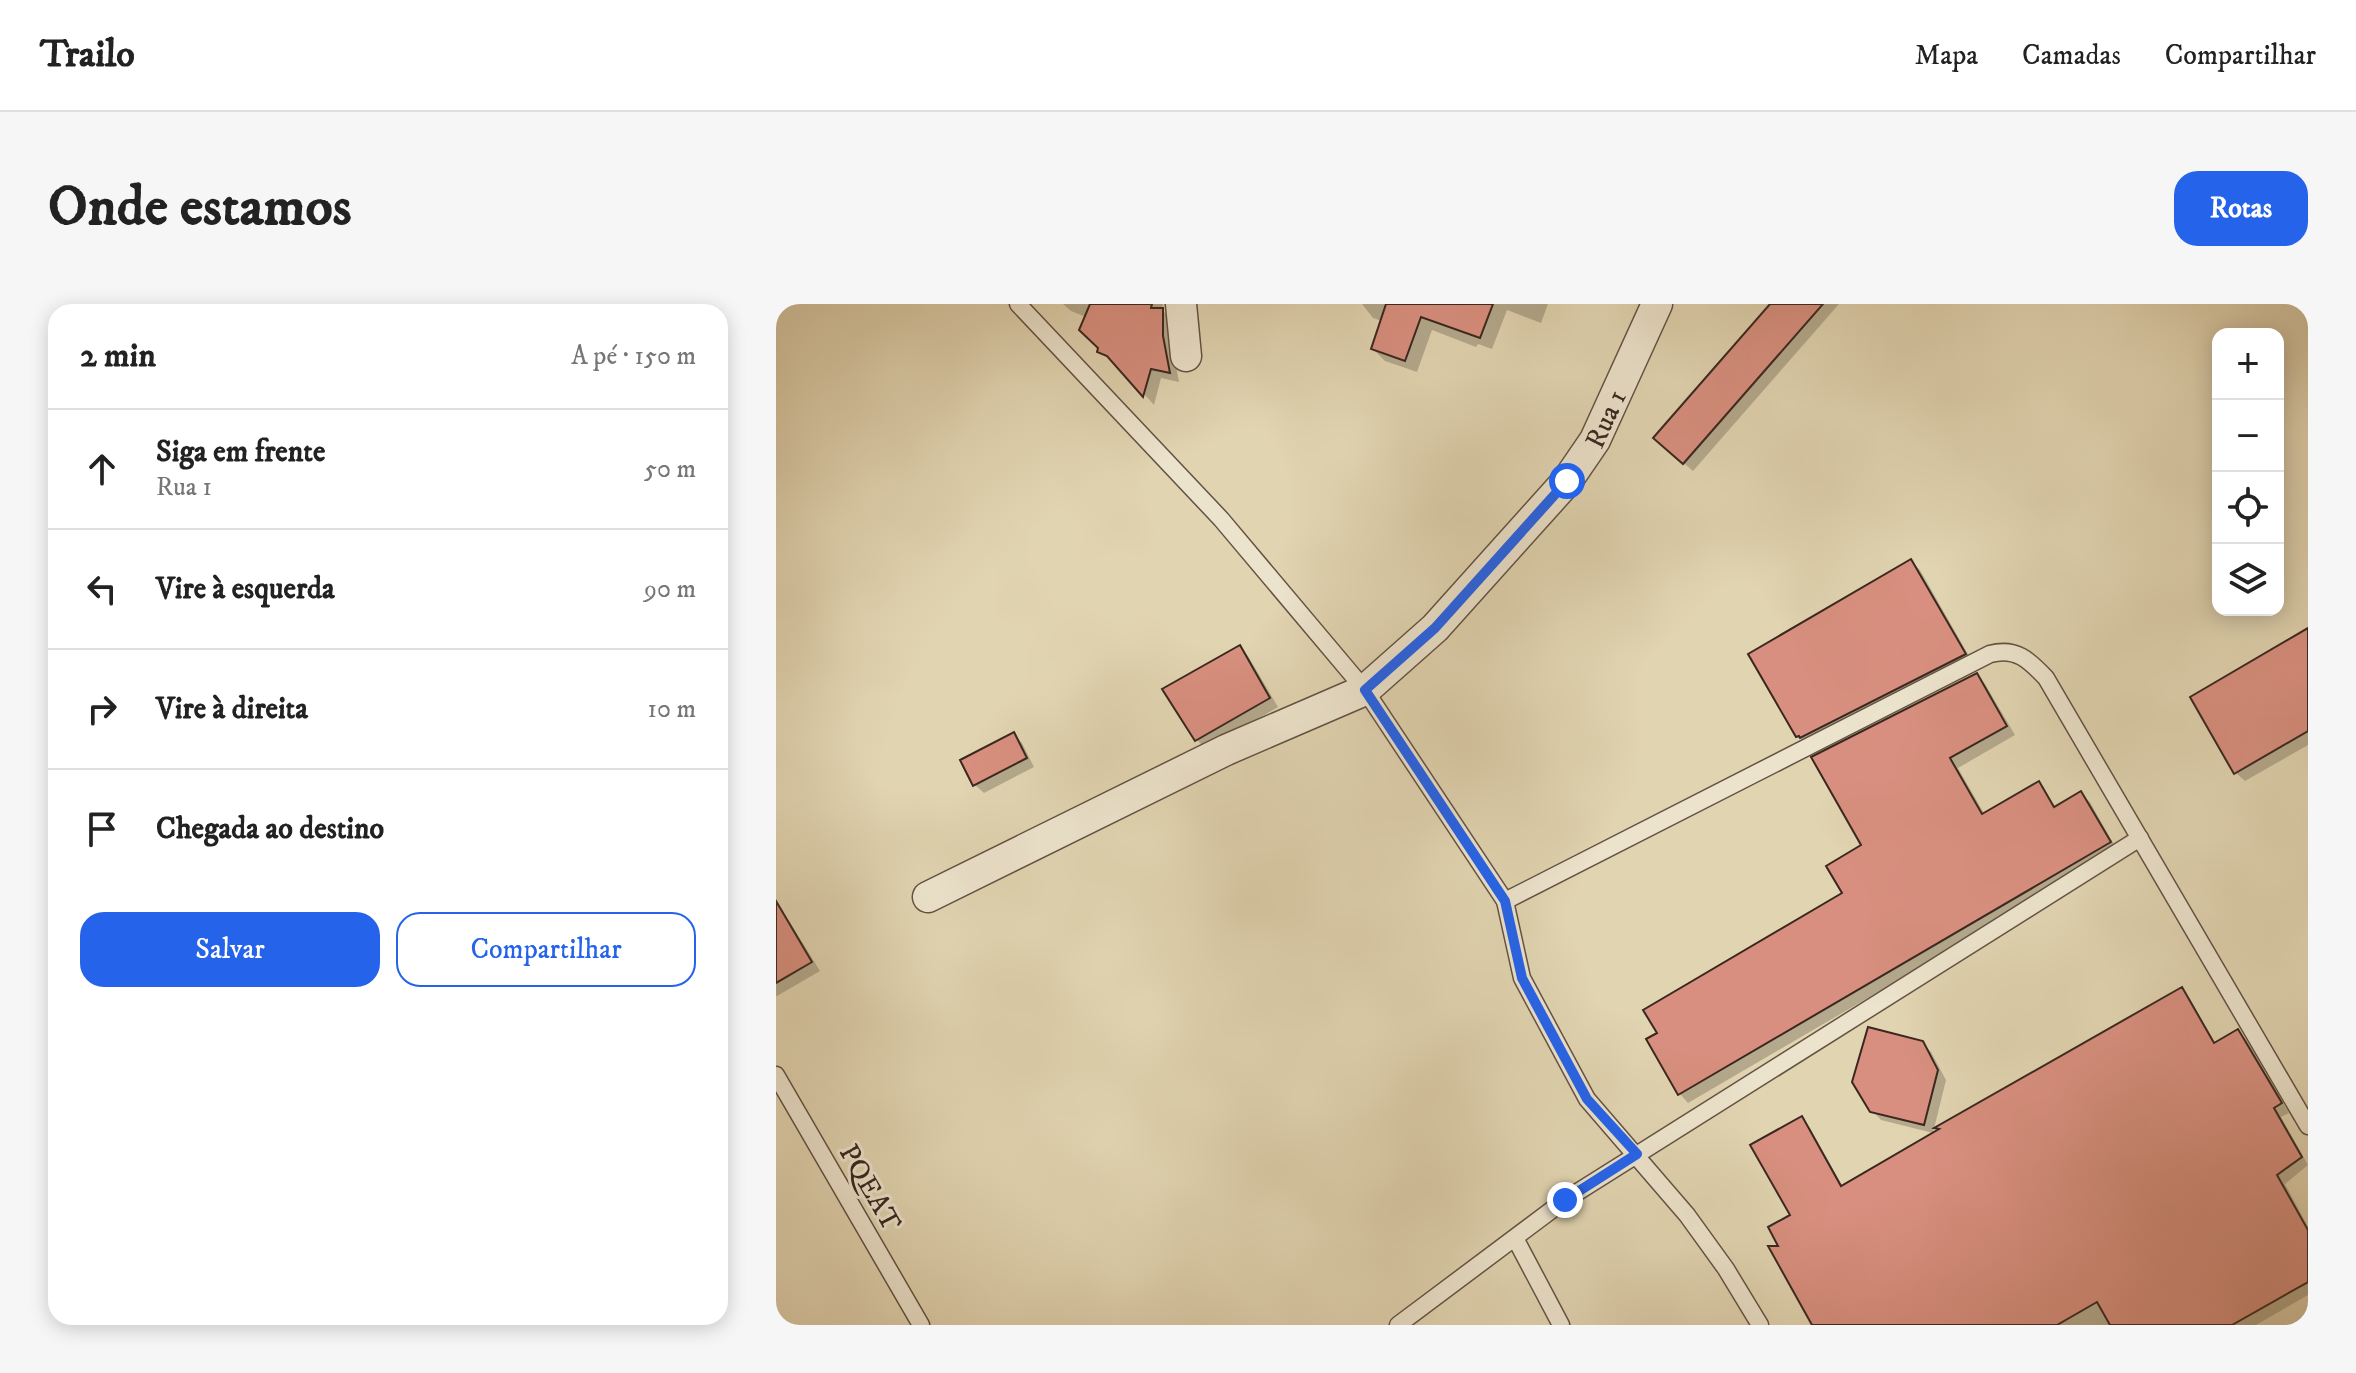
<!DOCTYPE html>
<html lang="pt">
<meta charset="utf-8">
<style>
body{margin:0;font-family:"IM FELL DW Pica",serif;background:#f6f6f6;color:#222}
.controls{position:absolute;right:24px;top:24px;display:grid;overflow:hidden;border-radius:16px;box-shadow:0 4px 20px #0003}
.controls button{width:72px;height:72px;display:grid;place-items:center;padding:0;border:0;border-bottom:2px solid #e0e0e0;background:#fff;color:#222;font:40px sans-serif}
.stop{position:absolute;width:24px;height:24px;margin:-18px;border:6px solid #2563eb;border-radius:50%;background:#fff}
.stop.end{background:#2563eb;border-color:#fff;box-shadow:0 2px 8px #0008}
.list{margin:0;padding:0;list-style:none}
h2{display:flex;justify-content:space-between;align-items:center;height:104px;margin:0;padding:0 32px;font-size:34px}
h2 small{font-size:26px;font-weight:400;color:#767676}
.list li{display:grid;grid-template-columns:52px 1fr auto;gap:24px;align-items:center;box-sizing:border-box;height:120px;padding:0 32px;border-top:2px solid #e0e0e0}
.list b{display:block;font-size:30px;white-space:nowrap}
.list p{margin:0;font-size:26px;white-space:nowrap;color:#767676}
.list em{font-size:26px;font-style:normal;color:#767676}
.actions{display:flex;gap:16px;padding:24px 32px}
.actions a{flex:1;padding:18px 0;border:2px solid #2563eb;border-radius:24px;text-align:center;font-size:28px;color:#2563eb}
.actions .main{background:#2563eb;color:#fff}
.icon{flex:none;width:44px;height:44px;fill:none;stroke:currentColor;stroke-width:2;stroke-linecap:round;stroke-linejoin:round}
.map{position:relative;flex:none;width:1532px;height:1021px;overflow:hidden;border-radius:24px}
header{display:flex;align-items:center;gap:48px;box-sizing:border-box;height:112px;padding:0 40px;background:#fff;border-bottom:2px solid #e0e0e0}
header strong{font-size:38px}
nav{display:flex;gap:44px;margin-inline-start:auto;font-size:28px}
.intro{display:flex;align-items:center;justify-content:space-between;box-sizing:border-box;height:192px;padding:0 48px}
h1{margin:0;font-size:56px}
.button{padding:20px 36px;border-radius:24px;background:#2563eb;color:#fff;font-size:28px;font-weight:700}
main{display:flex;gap:48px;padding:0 48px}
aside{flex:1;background:#fff;border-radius:24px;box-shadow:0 4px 20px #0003}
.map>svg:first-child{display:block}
.shadow{fill:#0003}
.building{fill:#d88f7f;stroke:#3a2720;stroke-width:2}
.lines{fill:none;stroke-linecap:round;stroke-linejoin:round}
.lane-casing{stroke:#645244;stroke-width:19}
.street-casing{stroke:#645244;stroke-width:33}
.lane{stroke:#ece3cc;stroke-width:16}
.street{stroke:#ece3cc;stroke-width:30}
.route{stroke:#2563eb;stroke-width:10}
.labels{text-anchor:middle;stroke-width:6;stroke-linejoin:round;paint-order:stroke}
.street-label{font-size:28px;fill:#3a2720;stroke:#ece3cc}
</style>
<header>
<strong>Trailo</strong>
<nav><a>Mapa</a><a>Camadas</a><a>Compartilhar</a></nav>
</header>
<div class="intro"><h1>Onde estamos</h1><a class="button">Rotas</a></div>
<main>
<aside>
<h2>2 min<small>A pé · 150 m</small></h2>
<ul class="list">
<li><svg class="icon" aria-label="ahead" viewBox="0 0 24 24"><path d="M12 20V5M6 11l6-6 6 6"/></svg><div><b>Siga em frente</b><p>Rua 1</p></div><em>50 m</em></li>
<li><svg class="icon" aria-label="left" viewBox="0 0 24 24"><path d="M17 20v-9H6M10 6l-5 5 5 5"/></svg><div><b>Vire à esquerda</b></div><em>90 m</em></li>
<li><svg class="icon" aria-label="right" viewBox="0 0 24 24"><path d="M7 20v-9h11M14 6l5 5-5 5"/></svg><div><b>Vire à direita</b></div><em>10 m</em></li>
<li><svg class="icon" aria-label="arrive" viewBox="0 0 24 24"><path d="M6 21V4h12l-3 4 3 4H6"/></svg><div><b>Chegada ao destino</b></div></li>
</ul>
<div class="actions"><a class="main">Salvar</a><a>Compartilhar</a></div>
</aside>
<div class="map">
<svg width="1532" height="1021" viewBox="0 0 1532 1021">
<rect width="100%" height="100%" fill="#e1d4b1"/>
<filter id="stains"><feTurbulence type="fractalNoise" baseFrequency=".0025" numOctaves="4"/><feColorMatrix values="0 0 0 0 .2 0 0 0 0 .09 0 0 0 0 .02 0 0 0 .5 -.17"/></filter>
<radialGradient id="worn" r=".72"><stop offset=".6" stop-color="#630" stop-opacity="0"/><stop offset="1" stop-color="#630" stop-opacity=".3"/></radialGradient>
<g class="shadow">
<path d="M 287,0 L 387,0 L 386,6 L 397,17 L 397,44 L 403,78 L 385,74 L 378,101 L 342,61 L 323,47 L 310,13 L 295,7 Z"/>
<path d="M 586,0 L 772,0 L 765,19 L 731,6 L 716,45 L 702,40 L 700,43 L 656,26 L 641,68 L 609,57 L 597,45 L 606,17 L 597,14 Z"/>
<path d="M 997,0 L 1063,0 L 917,167 L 888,142 Z"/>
<path d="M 1135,257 L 1144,266 L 1197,359 L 1031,441 L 1022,432 Z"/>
<path d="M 1532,326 L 1532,441 L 1469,477 L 1460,469 Z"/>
<path d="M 463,343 L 472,352 L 502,403 L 430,445 L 421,436 Z"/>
<path d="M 1200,372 L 1209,380 L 1239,431 L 1182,464 L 1209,511 L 1262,480 L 1280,504 L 1305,490 L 1314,498 L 1342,548 L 912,799 L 904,790 L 1069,590 L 1088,542 Z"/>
<path d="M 237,430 L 246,439 L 258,463 L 208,489 L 199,481 Z"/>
<path d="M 0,596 L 44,667 L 1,692 L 0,692 Z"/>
<path d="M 1406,686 L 1414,695 L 1440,740 L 1462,727 L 1471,736 L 1513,809 L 1505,813 L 1532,861 L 1509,880 L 1532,923 L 1532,991 L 1480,1021 L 1039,1021 L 1005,943 L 1016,912 L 1025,815 L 1034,824 L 1067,883 L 1164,827 L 1161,824 Z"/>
<path d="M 1146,739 L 1155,748 L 1170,776 L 1157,829 L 1105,816 L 1096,806 Z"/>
</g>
<g class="building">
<path d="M 314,0 L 376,0 L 375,4 L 387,4 L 387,32 L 394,69 L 375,65 L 367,93 L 331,52 L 321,48 L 322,44 L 303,26 Z"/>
<path d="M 610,0 L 717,0 L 704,34 L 645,13 L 629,57 L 595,45 Z"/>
<path d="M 994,0 L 1047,0 L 907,160 L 877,134 Z"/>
<path d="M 1135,255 L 1190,350 L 1024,434 L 1023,432 L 1020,433 L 972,350 Z"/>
<path d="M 1532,324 L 1532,427 L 1458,470 L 1414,393 Z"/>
<path d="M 464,341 L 494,394 L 419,437 L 386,385 Z"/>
<path d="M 1201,369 L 1231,422 L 1174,454 L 1206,510 L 1263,477 L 1278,503 L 1305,487 L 1335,538 L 902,791 L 870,735 L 881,729 L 867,706 L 1066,589 L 1050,562 L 1085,541 L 1035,453 Z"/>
<path d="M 238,428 L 251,454 L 197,482 L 184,456 Z"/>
<path d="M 0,597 L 36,658 L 0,679 Z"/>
<path d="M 1406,683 L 1438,739 L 1462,725 L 1506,799 L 1498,804 L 1526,853 L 1501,871 L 1532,926 L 1532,978 L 1456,1021 L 1334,1021 L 1321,998 L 1281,1021 L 1036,1021 L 992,942 L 1002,942 L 992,923 L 1014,911 L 974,841 L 1026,812 L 1065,882 L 1163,825 L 1158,824 Z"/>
<path d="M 1092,723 L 1147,737 L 1162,766 L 1148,821 L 1094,808 L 1076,778 Z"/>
</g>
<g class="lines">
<g class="lane-casing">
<g id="lane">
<path d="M 242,0 L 445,215 L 589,386 L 729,597 L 746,674 L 811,795 L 911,911 L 950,965 L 984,1021"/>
<path d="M 729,597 L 1214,350 C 1240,343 1253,356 1270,374 L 1532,822"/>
<path d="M 0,771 L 145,1021"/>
<path d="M 739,934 L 785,1021"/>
<path d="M 622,1021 L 789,896 L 1364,534"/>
</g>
</g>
<g class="street-casing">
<g id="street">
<path d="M 405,0 L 410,52"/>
<path id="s1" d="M 152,593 L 450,446 L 589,386 L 659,324 L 791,177 L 819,136 L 881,0"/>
</g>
</g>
<use href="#lane" class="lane"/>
<use href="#street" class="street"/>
</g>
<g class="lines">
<path class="route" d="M 789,896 L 861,850 L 811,795 L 746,674 L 729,597 L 589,386 L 659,324 L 791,177"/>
</g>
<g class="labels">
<g class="street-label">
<text dy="10" stroke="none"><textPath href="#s1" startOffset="848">Rua 1</textPath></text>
<text transform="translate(95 883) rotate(60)" y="10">PQEAT</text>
</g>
</g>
<rect width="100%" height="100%" filter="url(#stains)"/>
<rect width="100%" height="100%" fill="url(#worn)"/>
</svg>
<div class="controls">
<button>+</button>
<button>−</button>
<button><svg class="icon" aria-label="locate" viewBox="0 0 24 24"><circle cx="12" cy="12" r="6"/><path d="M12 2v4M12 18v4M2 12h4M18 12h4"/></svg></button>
<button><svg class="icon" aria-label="layers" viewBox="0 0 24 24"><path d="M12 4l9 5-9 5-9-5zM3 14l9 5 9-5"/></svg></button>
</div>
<div class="stop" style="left:791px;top:177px"></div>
<div class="stop end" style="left:789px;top:896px"></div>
</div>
</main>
